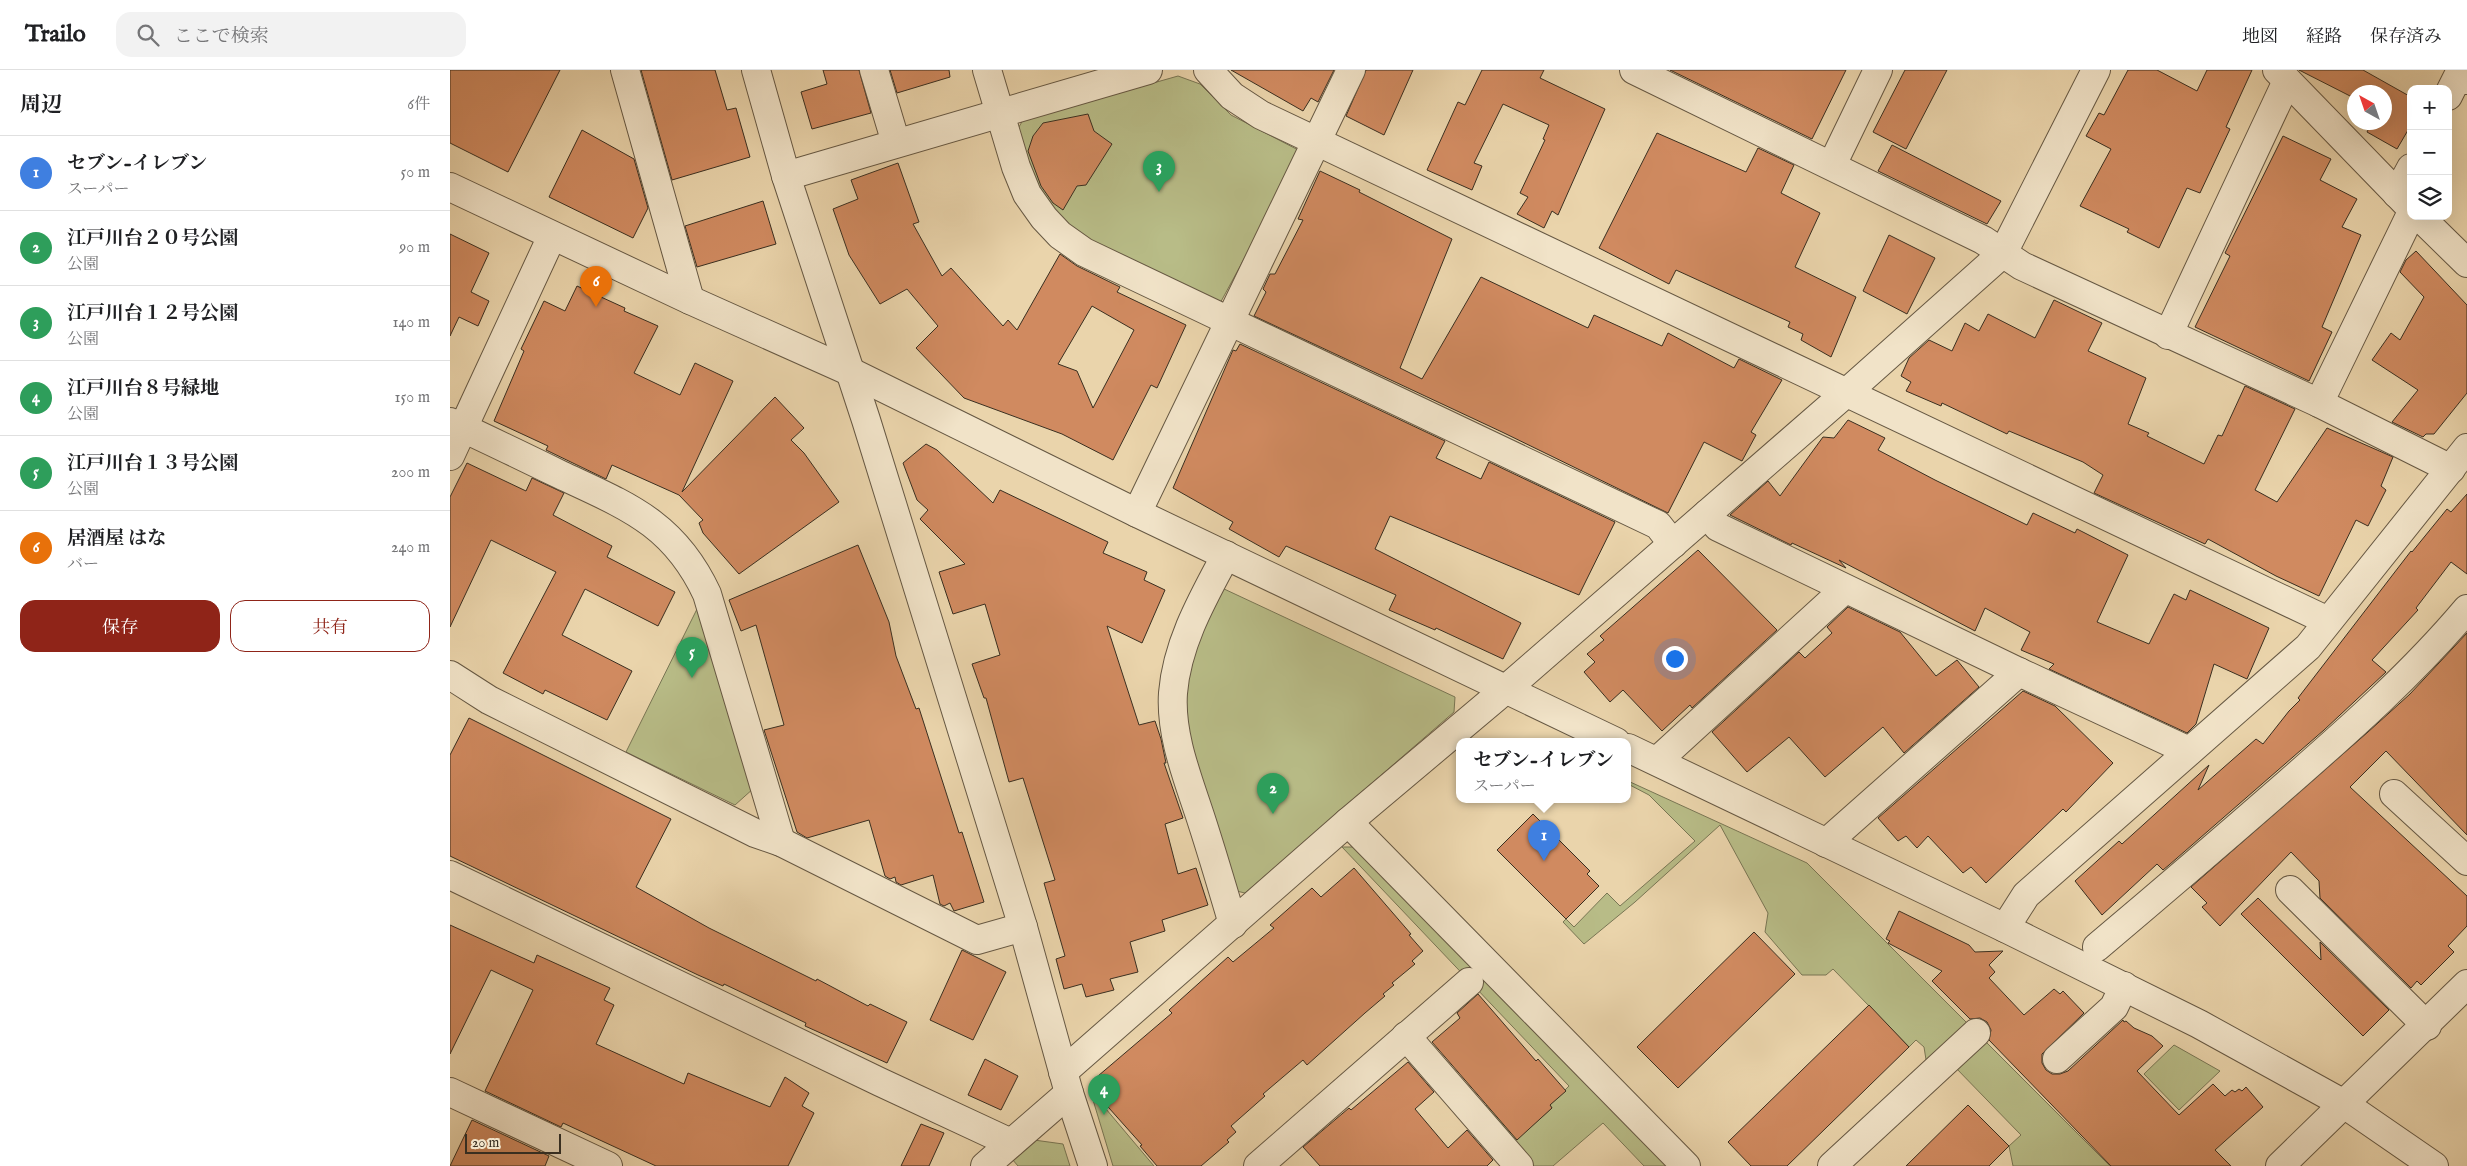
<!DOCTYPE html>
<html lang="ja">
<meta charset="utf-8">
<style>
body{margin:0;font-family:"IM FELL English","Noto Serif JP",serif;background:#f2f2f2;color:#202124}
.controls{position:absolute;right:15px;top:15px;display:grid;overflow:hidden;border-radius:10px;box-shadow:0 5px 20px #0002}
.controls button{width:45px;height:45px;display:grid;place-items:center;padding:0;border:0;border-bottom:1px solid #e0e0e0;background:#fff;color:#202124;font:25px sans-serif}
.compass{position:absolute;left:1897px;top:15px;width:45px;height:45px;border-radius:50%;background:#fff;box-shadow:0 5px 20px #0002;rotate:320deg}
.scale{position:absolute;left:15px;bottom:12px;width:96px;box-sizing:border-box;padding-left:5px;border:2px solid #3a2f20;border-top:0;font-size:14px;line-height:18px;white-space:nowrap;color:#3a2f20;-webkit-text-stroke:4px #f1e3c8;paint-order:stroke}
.you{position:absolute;left:1224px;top:588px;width:18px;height:18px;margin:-12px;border:4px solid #fff;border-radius:50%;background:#1a73e8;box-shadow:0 0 0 8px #1a73e833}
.badge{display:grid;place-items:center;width:32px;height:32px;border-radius:50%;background:#8f2418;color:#fff;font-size:16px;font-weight:700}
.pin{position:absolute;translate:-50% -41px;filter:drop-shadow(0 1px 2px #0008)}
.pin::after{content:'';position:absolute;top:26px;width:18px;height:15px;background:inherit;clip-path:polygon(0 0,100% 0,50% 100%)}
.popup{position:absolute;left:1006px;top:668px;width:175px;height:65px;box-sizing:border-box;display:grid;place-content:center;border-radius:10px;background:#fff;filter:drop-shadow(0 1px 4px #0005);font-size:16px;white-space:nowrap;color:#757577}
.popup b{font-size:19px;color:#202124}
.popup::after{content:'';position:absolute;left:50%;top:100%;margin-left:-10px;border:10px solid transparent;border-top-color:#fff}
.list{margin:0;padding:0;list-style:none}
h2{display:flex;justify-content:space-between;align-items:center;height:65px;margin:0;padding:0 20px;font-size:21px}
h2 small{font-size:16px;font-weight:400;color:#757577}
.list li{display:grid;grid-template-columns:32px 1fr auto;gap:15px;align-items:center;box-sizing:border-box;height:75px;padding:0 20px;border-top:1px solid #e0e0e0}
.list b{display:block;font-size:19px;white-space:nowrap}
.list p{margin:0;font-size:16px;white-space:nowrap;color:#757577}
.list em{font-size:16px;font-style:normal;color:#757577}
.actions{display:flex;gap:10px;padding:15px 20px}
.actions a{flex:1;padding:11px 0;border:1px solid #8f2418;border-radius:15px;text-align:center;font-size:18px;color:#8f2418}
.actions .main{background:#8f2418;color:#fff}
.icon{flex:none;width:28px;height:28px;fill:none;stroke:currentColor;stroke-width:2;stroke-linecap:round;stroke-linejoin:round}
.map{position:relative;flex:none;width:2017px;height:1096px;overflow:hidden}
header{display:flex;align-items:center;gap:30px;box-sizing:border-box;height:70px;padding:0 25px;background:#fff;border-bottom:1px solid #e0e0e0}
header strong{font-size:24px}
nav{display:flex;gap:28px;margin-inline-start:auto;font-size:18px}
.search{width:350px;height:45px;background:#f2f2f2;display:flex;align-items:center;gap:12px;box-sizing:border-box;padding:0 18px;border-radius:15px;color:#757577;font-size:19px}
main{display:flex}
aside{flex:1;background:#fff}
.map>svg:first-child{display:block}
.green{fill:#b8bc87;stroke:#797654}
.building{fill:#d08a60;stroke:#3a2f20;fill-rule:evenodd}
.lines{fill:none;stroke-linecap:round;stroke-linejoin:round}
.minor-casing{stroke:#665843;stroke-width:30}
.minor{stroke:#f1e3c8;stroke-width:28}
</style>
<header>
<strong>Trailo</strong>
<div class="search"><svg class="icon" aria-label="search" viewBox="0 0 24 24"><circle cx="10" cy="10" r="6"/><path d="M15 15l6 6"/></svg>ここで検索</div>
<nav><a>地図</a><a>経路</a><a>保存済み</a></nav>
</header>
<main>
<aside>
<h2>周辺<small>6件</small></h2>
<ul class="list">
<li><span class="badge" style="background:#3f7fe0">1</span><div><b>セブン-イレブン</b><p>スーパー</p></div><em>50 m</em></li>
<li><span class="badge" style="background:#2e9e5b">2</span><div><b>江戸川台２０号公園</b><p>公園</p></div><em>90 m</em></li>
<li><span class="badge" style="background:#2e9e5b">3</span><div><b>江戸川台１２号公園</b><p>公園</p></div><em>140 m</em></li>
<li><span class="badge" style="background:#2e9e5b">4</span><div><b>江戸川台８号緑地</b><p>公園</p></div><em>150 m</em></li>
<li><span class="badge" style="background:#2e9e5b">5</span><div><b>江戸川台１３号公園</b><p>公園</p></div><em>200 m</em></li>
<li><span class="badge" style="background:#e8710a">6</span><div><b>居酒屋 はな</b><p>バー</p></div><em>240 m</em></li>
</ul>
<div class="actions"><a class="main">保存</a><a>共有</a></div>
</aside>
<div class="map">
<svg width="2017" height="1096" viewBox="0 0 2017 1096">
<rect width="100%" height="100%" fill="#ead4ab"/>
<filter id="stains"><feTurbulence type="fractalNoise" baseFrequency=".004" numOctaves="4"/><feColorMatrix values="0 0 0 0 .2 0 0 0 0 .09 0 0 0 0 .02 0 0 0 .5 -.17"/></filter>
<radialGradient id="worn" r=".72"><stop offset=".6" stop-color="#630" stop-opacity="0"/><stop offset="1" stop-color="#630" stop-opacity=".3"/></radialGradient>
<g class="green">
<path d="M 728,6 L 750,14 L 781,45 L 852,82 L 768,237 L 623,164 L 596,137 L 563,67 L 573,50 Z"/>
<path d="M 772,518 L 1005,627 L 1004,642 L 795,823 L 782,820 L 739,668 C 737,652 733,633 736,617 C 741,582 757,549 772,518 Z"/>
<path d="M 250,533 L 304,718 L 285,735 L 176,682 Z"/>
<path d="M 1178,711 L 1357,793 L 1521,957 L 1477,996 L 1474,977 L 1466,970 L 1459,977 L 1383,899 L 1376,905 L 1352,905 L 1315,862 L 1318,843 L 1270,755 L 1185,832 L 1134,874 L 1113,852 L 1116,849 L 1124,857 L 1157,823 L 1170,836 L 1245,771 L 1199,725 L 1178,714 Z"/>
<path d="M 892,777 L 908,777 L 1220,1096 L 1194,1096 L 1153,1053 L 1103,1096 L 1082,1096 L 1033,1039 L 1043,1029 L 1074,1063 L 1102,1038 L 1100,1035 L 1119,1016 Z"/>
<path d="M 1532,968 L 1660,1096 L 1563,1096 L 1559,1076 L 1571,1065 L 1504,996 Z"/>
<path d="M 1724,975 L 1770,1001 L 1729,1040 L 1694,1004 Z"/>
<path d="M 640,1020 L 704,1096 L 663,1096 Z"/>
<path d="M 584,1070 L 613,1074 L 620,1096 L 568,1096 L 562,1089 Z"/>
</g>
<g class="building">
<path d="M 0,0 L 110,0 L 58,102 L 0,73 Z"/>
<path d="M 191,0 L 265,0 L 277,40 L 286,38 L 300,87 L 222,110 Z"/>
<path d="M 373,0 L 409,0 L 421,43 L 362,59 L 351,22 L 377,14 Z"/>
<path d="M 440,0 L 499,0 L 500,7 L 447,23 Z"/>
<path d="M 781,0 L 884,0 L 868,32 L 861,28 L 853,41 Z"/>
<path d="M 916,0 L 963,0 L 934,65 L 896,46 Z"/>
<path d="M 1032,0 L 1094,0 L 1090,8 L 1155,39 L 1108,145 L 1102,141 L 1094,158 L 1067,144 L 1078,127 L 1070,123 L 1095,70 L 1093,69 L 1099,55 L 1053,34 L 1024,93 L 1032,96 L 1022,120 L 977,100 L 1008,32 L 1015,35 Z"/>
<path d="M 1220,0 L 1396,0 L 1362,69 Z"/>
<path d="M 1455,0 L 1497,0 L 1456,79 L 1423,62 Z"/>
<path d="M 1678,0 L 1707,0 L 1747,21 L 1757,0 L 1802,0 L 1776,57 L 1780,59 L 1750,123 L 1737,118 L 1709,178 L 1677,162 L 1679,159 L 1630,136 L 1661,79 L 1636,66 L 1649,43 L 1654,45 Z"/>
<path d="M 1849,0 L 1913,0 L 1961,27 L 1961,55 L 1947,79 L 1917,62 L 1922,52 L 1934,52 L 1934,22 L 1904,22 L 1904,28 Z"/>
<path d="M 638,44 L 644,61 L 662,74 L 636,115 L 627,116 L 613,140 L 603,133 L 591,116 L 578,81 L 583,66 L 593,53 Z"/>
<path d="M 132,60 L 184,89 L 198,138 L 183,168 L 99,127 Z"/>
<path d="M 1207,63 L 1296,102 L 1308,78 L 1344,95 L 1331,123 L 1370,143 L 1345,197 L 1406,227 L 1381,287 L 1351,270 L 1353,264 L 1338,257 L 1340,252 L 1226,200 L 1219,214 L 1149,178 Z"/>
<path d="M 1833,66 L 1881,89 L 1870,110 L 1907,129 L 1892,157 L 1911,165 L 1872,257 L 1882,262 L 1859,311 L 1745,257 L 1780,186 L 1775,183 Z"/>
<path d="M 1442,75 L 1551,131 L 1537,154 L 1428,101 Z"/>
<path d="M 448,93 L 469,152 L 463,154 L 492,206 L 501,198 L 553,256 L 558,250 L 567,260 L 610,184 L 627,196 L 670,217 L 667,222 L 736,255 L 707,318 L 701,315 L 663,390 L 612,364 L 514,328 L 466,278 L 488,256 L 457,219 L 430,234 L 399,185 L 383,139 L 408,129 L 401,110 ZM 642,236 L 684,260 L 643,338 L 627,301 L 608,294 Z"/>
<path d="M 870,101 L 910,120 L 909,122 L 1002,169 L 950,298 L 972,309 L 1031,207 L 1138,258 L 1144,245 L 1212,276 L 1218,263 L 1284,298 L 1289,289 L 1332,310 L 1301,362 L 1306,365 L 1292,391 L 1254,372 L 1218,443 L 1052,362 L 804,246 L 816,222 L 813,219 L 820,204 L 825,204 L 853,150 L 848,149 Z"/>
<path d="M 313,131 L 326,174 L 247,197 L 235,156 Z"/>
<path d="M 0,164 L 39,183 L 21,222 L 39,231 L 28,256 L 9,247 L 0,266 Z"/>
<path d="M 1439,165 L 1485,188 L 1457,244 L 1413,221 Z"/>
<path d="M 1966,181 L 2017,235 L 2017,323 L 1984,364 L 1976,364 L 1973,367 L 1942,352 L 1968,320 L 1922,290 L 1941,263 L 1950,270 L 1974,227 L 1950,202 L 1956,190 Z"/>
<path d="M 127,216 L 175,238 L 174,241 L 208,256 L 184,303 L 230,325 L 245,293 L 283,311 L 232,422 L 325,327 L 354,358 L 341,370 L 354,383 L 389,432 L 289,504 L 253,463 L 249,453 L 253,450 L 229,425 L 162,395 L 156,409 L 96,380 L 98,376 L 44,351 L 74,281 L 71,279 L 94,231 L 115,241 Z"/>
<path d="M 1604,230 L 1652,253 L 1638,281 L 1696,308 L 1678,354 L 1699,363 L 1697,366 L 1754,394 L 1768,365 L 1772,366 L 1795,316 L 1845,339 L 1805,420 L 1827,432 L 1877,358 L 1943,387 L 1931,416 L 1936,420 L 1918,456 L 1906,450 L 1869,526 L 1826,506 L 1758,469 L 1755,474 L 1644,423 L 1653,405 L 1633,392 L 1559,361 L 1557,364 L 1492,333 L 1491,336 L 1456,321 L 1461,312 L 1451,306 L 1459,288 L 1479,270 L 1502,281 L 1515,253 L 1529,261 L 1538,244 L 1585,268 Z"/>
<path d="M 790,274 L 995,371 L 986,388 L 1031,409 L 1039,392 L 1165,452 L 1129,525 L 940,446 L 925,479 L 1071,553 L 1053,589 L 986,558 L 985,560 L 939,540 L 946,525 L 836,476 L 829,487 L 779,459 L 783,452 L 723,418 L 783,280 L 786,281 Z"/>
<path d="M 1398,350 L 1435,368 L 1428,380 L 1485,410 L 1577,455 L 1583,443 L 1625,463 L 1627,459 L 1678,485 L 1647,552 L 1699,574 L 1724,524 L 1736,530 L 1740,520 L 1819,558 L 1797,609 L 1764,594 L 1746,654 L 1737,663 L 1599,599 L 1604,594 L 1571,580 L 1580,562 L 1535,538 L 1525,561 L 1389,490 L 1396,498 L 1342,473 L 1341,475 L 1280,445 L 1318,411 L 1330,426 L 1373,367 L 1384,368 Z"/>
<path d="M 476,374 L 487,380 L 543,433 L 550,420 L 658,472 L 653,483 L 697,502 L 694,510 L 715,520 L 692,573 L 657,556 L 689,655 L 705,651 L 711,669 L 716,693 L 714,693 L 733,748 L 715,754 L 728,804 L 746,798 L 758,835 L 712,850 L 715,861 L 680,872 L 688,902 L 660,909 L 664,920 L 636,927 L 632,914 L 614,919 L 606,889 L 615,886 L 594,813 L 605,810 L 573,708 L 559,712 L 536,628 L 534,628 L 522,594 L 550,585 L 535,534 L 503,544 L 489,502 L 515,494 L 470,449 L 478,440 L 467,430 L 453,393 Z"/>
<path d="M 17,393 L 76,421 L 82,408 L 114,423 L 103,445 L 162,476 L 157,487 L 225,522 L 208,556 L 135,519 L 112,565 L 182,601 L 157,650 L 95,620 L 93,624 L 53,603 L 106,502 L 41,470 L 0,557 L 0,427 Z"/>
<path d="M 2017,424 L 2017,504 L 2001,492 L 1966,538 L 1968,540 L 1922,590 L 1936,602 L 1874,660 L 1719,795 L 1713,800 L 1707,794 L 1652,845 L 1625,811 L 1669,771 L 1672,774 L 1759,695 L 1748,720 L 1806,669 L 1813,674 L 1839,641 L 1850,630 L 1848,628 L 1961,481 L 1962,482 L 1997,439 L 2001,442 Z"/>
<path d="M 408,475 L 439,552 L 446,586 L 466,639 L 469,638 L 509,763 L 512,762 L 534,832 L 504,841 L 500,833 L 494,836 L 490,834 L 483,805 L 451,815 L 446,812 L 445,807 L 440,809 L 435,806 L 419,750 L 357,768 L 347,762 L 314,660 L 334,655 L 306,555 L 291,561 L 279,530 Z"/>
<path d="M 1248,480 L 1327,560 L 1242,638 L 1240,635 L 1212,661 L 1173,620 L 1160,632 L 1134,602 L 1145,592 L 1137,584 L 1154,570 L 1150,566 Z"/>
<path d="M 1398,537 L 1450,562 L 1486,606 L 1507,590 L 1529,617 L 1454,683 L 1433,657 L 1375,707 L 1339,667 L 1297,702 L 1262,662 L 1349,582 L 1355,588 L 1382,563 L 1377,557 Z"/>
<path d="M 2017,563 L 2017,765 L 1936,681 L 1900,717 L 2017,826 L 2017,856 L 1998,876 L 2004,882 L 1971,915 L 1967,911 L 1961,918 L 1870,828 L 1869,811 L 1841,782 L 1770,856 L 1752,837 L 1757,833 L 1741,817 L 1918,662 L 1960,624 Z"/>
<path d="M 1573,621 L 1605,636 L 1663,693 L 1616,742 L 1613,739 L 1536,813 L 1521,797 L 1513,803 L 1478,766 L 1467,778 L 1456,766 L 1448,771 L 1428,748 Z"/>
<path d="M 19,648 L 221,749 L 186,817 L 259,858 L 366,911 L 367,909 L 418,936 L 420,934 L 457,952 L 437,993 L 355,956 L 356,953 L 274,914 L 273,916 L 248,905 L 0,786 L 0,685 Z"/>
<path d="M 1083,744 L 1140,801 L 1137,804 L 1149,816 L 1116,849 L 1047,780 Z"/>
<path d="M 904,798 L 961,864 L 959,865 L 973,881 L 962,891 L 965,894 L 942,913 L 944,915 L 933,924 L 935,926 L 915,943 L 857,995 L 853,990 L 813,1024 L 815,1026 L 781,1056 L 786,1062 L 777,1070 L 779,1072 L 751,1096 L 707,1096 L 690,1076 L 692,1075 L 642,1019 L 652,1010 L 648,1006 L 722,943 L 719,940 L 778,887 L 783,892 L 824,858 L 820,855 L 862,818 L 871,827 Z"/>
<path d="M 1808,828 L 1871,890 L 1870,872 L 1939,940 L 1913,966 L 1791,844 Z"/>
<path d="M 1449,841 L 1519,875 L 1525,882 L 1553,881 L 1539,895 L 1545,902 L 1539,908 L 1574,945 L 1604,919 L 1610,924 L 1613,921 L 1634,943 L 1592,984 L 1592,993 L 1596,1000 L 1602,1004 L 1610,1004 L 1618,1001 L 1673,950 L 1674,952 L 1676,951 L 1684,958 L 1702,966 L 1713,976 L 1687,1001 L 1729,1045 L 1763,1014 L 1775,1026 L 1782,1020 L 1785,1022 L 1789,1019 L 1792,1021 L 1796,1017 L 1813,1037 L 1765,1080 L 1781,1096 L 1661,1096 L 1539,970 L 1541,960 L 1537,952 L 1530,948 L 1520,949 L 1482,911 L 1492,901 L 1438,873 L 1440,871 L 1436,869 Z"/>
<path d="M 0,855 L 84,893 L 87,885 L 160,918 L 154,930 L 164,935 L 146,974 L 234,1014 L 238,1003 L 320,1037 L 335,1007 L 359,1023 L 352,1036 L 364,1043 L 338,1096 L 206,1096 L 113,1053 L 111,1057 L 35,1021 L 83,920 L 41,900 L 0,984 Z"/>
<path d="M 1304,862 L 1345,904 L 1228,1018 L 1187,977 Z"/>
<path d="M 512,880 L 556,902 L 523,970 L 480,950 Z"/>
<path d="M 1028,924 L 1086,991 L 1088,989 L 1116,1021 L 1100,1035 L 1102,1038 L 1067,1070 L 982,972 L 1010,948 L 1007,943 Z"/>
<path d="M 1419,935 L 1459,977 L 1337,1096 L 1301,1096 L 1278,1072 Z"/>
<path d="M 535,989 L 568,1006 L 551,1040 L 518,1025 Z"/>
<path d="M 958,992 L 984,1022 L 965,1039 L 998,1078 L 1017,1060 L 1043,1090 L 1037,1096 L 870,1096 L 853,1077 L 899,1038 L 901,1040 Z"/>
<path d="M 1518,1035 L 1559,1076 L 1539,1096 L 1456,1096 Z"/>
<path d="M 22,1050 L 99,1086 L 95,1096 L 0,1096 Z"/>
<path d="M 471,1054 L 494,1063 L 479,1096 L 451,1096 Z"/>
</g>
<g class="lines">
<g class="minor-casing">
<g id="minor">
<path d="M 175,0 L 240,230"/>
<path d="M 306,0 L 336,106 L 416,350 L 573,857 L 619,1023 L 643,1096"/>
<path d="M 424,0 L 446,73"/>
<path d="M 537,0 L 566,97 L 577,124 L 594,148 L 610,165 L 634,182 L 1208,455 L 1223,474"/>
<path d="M 758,0 L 782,26 L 811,45 L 1878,551"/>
<path d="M 1184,0 L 1533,170 L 1572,196 L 1869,333 L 2001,399"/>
<path d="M 1827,0 L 1961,138"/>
<path d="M 1998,26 L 2008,6 L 2017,10"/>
<path d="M 1382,95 L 1428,0"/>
<path d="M 336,106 L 698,0"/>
<path d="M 0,117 L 240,230 L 401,302 L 687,443 L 1166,672"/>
<path d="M 1947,124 L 1961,98"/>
<path d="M 1969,146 L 2017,193"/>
<path d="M 1718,265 L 1837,11"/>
<path d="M 1869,333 L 1961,144"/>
<path d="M 0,352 C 37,369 74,387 111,405 C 177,436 224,453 257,524 L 331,772"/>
<path d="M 0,386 L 102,166"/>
<path d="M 687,443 L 901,0"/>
<path d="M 1257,444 L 1268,457 L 1569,602 L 1739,681"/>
<path d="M 776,485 C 753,528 727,573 723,623 C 720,667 739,711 752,752 C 763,786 773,820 783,854"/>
<path d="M 0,605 L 39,630 L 305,763 L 331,772 L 527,870 L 573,857"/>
<path d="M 1178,678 L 1555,858 L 1749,954 L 1894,1034 L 1984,1096"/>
<path d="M 1207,691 L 1395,519"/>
<path d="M 1944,724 L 2017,791"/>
<path d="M 898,752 L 1236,1096"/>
<path d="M 1376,773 L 1569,602"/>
<path d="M 0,805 L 430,1012 L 561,1073"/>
<path d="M 1840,820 L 1977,956"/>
<path d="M 1555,858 L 1576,825 L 1858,577 L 2017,378"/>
<path d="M 1647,877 C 1711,823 1774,769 1837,714 C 1901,658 1963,603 2017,539"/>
<path d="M 956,966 L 1069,1096"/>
<path d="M 1607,989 L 1664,937 L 1674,916"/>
<path d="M 613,1002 L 898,752 L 1056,619 L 1396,323 L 1553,183 L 1646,0"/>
<path d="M 0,1022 L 158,1096"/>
<path d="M 535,1096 L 619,1023"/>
<path d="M 808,1096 L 1019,912"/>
<path d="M 1382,1096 L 1526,963"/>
<path d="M 1830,1096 L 2017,914"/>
</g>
</g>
<use href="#minor" class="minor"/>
</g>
<rect width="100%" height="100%" filter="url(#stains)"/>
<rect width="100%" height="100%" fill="url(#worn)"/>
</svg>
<div class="controls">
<button>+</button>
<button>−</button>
<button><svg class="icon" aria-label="layers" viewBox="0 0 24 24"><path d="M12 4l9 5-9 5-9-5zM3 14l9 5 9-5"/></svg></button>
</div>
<svg class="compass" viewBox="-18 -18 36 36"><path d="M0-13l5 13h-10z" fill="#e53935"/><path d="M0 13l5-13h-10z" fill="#757577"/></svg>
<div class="scale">20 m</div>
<div class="you"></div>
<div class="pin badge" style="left:1094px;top:791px;background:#3f7fe0">1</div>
<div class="popup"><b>セブン-イレブン</b>スーパー</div>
<div class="pin badge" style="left:823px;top:744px;background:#2e9e5b">2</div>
<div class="pin badge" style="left:709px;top:122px;background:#2e9e5b">3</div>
<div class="pin badge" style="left:654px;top:1045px;background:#2e9e5b">4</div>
<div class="pin badge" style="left:242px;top:608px;background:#2e9e5b">5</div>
<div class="pin badge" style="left:146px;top:237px;background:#e8710a">6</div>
</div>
</main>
